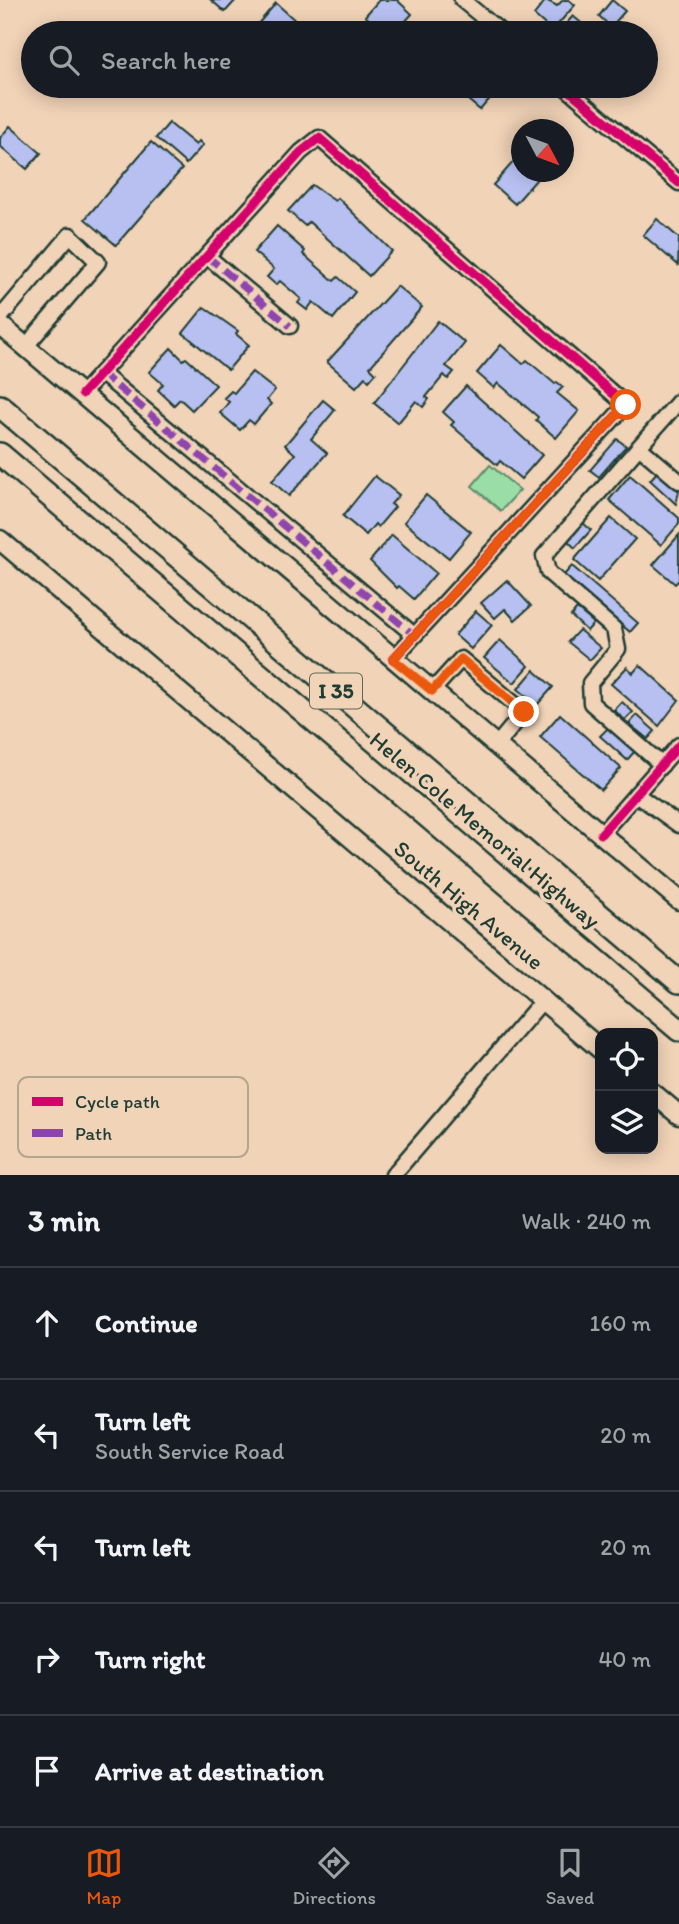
<!DOCTYPE html>
<meta charset="utf-8">
<style>
body{margin:0;font-family:Itim,sans-serif;background:#242831;color:#f1f3f6}
.controls{position:absolute;right:21px;bottom:21px;display:grid;overflow:hidden;border-radius:14px;box-shadow:0 4px 18px #0003}
.controls button{width:63px;height:63px;display:grid;place-items:center;padding:0;border:0;border-bottom:2px solid #363941;background:#171b24;color:#f1f3f6;font:35px sans-serif}
.compass{position:absolute;left:511px;top:119px;width:63px;height:63px;border-radius:50%;background:#171b24;box-shadow:0 4px 18px #0003;rotate:131deg}
.stop{position:absolute;width:21px;height:21px;margin:-16px;border:5px solid #ea580c;border-radius:50%;background:#fff}
.stop.end{background:#ea580c;border-color:#fff;box-shadow:0 2px 7px #0008}
.list{margin:0;padding:0;list-style:none}
h2{display:flex;justify-content:space-between;align-items:center;height:91px;margin:0;padding:0 28px;font-size:30px}
h2 small{font-size:23px;font-weight:400;color:#9ea1a6}
.list li{display:grid;grid-template-columns:46px 1fr auto;gap:21px;align-items:center;box-sizing:border-box;height:112px;padding:0 28px;border-top:2px solid #363941}
.list b{display:block;font-size:26px;white-space:nowrap}
.list p{margin:0;font-size:23px;white-space:nowrap;color:#9ea1a6}
.list em{font-size:23px;font-style:normal;color:#9ea1a6}
.icon{flex:none;width:38px;height:38px;fill:none;stroke:currentColor;stroke-width:2;stroke-linecap:round;stroke-linejoin:round}
.map{position:relative;flex:none;width:679px;height:1175px;overflow:hidden}
.search{position:absolute;background:#171b24;box-shadow:0 4px 18px #0003;left:21px;right:21px;top:21px;height:77px;display:flex;align-items:center;gap:18px;box-sizing:border-box;padding:0 24px;border-radius:38px;color:#9ea1a6;font-size:26px}
.sheet{height:651px;background:#171b24}
nav{display:flex;justify-content:space-around;align-items:center;box-sizing:border-box;height:98px;border-top:2px solid #363941;background:#171b24;font-size:19px;color:#9ea1a6}
nav a{display:grid;justify-items:center;gap:4px}
nav .on{color:#ea580c}
.map>svg:first-child{display:block}
.green{fill:#9bdda7;stroke:#5d8d6e;stroke-width:2}
.building{fill:#b7c0f1;stroke:#1f3d34;stroke-width:2}
.lines{fill:none;stroke-linecap:round;stroke-linejoin:round}
.minor-casing{stroke:#1f3d34;stroke-width:19}
.major-casing{stroke:#1f3d34;stroke-width:23}
.highway-casing{stroke:#1f3d34;stroke-width:26}
.minor{stroke:#f1d3b7;stroke-width:14}
.major{stroke:#f1d3b7;stroke-width:18}
.highway{stroke:#f1d3b7;stroke-width:21}
.quiet{stroke:#8e44ad;stroke-width:7;stroke-dasharray:14 7;stroke-linecap:butt}
.cycleway-casing{stroke:#f1d3b7;stroke-width:13}
.cycleway{stroke:#d6006c;stroke-width:9}
.route{stroke:#ea580c;stroke-width:9}
.labels{text-anchor:middle;stroke-width:7;stroke-linejoin:round;paint-order:stroke}
.shield{fill:#f1d3b7;stroke:#5e6a5b;stroke-width:2}
.shield-label{font-size:21px;font-weight:bold;fill:#1f3d34}
.street-label{font-size:23px;fill:#1f3d34;stroke:#f1d3b7}
.key{fill:#f1d3b7;stroke:#b2a690;stroke-width:2}
.key-label{font-size:19px;fill:#1f3d34}
</style>
<div class="map">
<svg width="679" height="1175" viewBox="0 0 679 1175">
<rect width="100%" height="100%" fill="#f1d3b7"/>
<filter id="ink" filterUnits="userSpaceOnUse"><feTurbulence type="fractalNoise" baseFrequency=".0143" numOctaves="2"/><feDisplacementMap in="SourceGraphic" scale="14" xChannelSelector="R" yChannelSelector="G"/><feConvolveMatrix kernelMatrix="1 2 1 2 8 2 1 2 1" color-interpolation-filters="sRGB"/></filter>
<g filter="url(#ink)">
<path class="green" d="M 490,465 L 520,490 L 501,511 L 472,486 Z"/>
<g class="building">
<path d="M 211,0 L 236,0 L 225,12 Z"/>
<path d="M 379,0 L 397,0 L 412,14 L 395,33 L 385,33 L 365,16 Z"/>
<path d="M 546,0 L 557,6 L 563,0 L 569,0 L 575,5 L 552,31 L 534,15 Z"/>
<path d="M 612,0 L 625,11 L 611,27 L 599,16 Z"/>
<path d="M 276,3 L 297,22 L 287,33 L 250,33 Z"/>
<path d="M 573,16 L 593,33 L 558,33 Z"/>
<path d="M 458,86 L 501,86 L 480,110 L 455,89 Z"/>
<path d="M 169,123 L 196,145 L 199,141 L 203,145 L 186,164 L 156,138 Z"/>
<path d="M 10,126 L 41,153 L 27,169 L 0,146 L 0,138 Z"/>
<path d="M 151,142 L 182,169 L 116,245 L 85,219 Z"/>
<path d="M 522,152 L 522,172 L 543,172 L 515,204 L 493,185 Z"/>
<path d="M 312,185 L 335,201 L 338,198 L 392,251 L 369,276 L 309,222 L 305,226 L 288,211 Z"/>
<path d="M 657,219 L 679,238 L 678,265 L 643,235 Z"/>
<path d="M 277,226 L 305,251 L 303,254 L 334,281 L 338,277 L 355,292 L 333,319 L 313,302 L 307,310 L 298,303 L 301,299 L 280,281 L 276,285 L 267,277 L 274,269 L 254,252 Z"/>
<path d="M 397,286 L 422,307 L 370,367 L 376,373 L 369,381 L 365,377 L 356,387 L 327,362 Z"/>
<path d="M 204,307 L 238,331 L 236,334 L 249,345 L 228,370 L 183,333 Z"/>
<path d="M 438,321 L 465,343 L 446,366 L 454,372 L 448,379 L 444,375 L 426,397 L 429,399 L 423,407 L 416,401 L 398,423 L 374,403 Z"/>
<path d="M 501,345 L 523,364 L 527,360 L 555,384 L 557,382 L 563,387 L 557,393 L 579,411 L 556,438 L 536,420 L 538,417 L 498,383 L 494,388 L 477,373 Z"/>
<path d="M 171,348 L 183,360 L 186,358 L 216,385 L 192,410 L 180,399 L 174,405 L 158,390 L 163,384 L 149,372 Z"/>
<path d="M 252,372 L 275,390 L 267,400 L 271,404 L 254,424 L 249,420 L 240,430 L 220,413 L 229,402 L 224,398 L 231,391 L 234,393 Z"/>
<path d="M 466,386 L 542,455 L 521,479 L 500,461 L 497,465 L 451,425 L 454,422 L 443,412 Z"/>
<path d="M 323,400 L 335,410 L 311,439 L 327,453 L 289,496 L 272,481 L 295,454 L 285,445 Z"/>
<path d="M 617,439 L 626,446 L 599,477 L 590,470 Z"/>
<path d="M 658,471 L 679,491 L 676,504 L 650,480 Z"/>
<path d="M 630,475 L 679,518 L 679,524 L 661,545 L 609,500 Z"/>
<path d="M 375,476 L 399,495 L 391,504 L 395,507 L 378,527 L 375,524 L 366,535 L 343,516 Z"/>
<path d="M 426,495 L 471,532 L 449,558 L 404,522 Z"/>
<path d="M 611,518 L 635,539 L 598,581 L 574,560 Z"/>
<path d="M 583,523 L 591,530 L 575,548 L 568,541 Z"/>
<path d="M 392,535 L 436,573 L 414,599 L 399,586 L 397,588 L 370,561 Z"/>
<path d="M 679,535 L 679,580 L 675,584 L 653,565 Z"/>
<path d="M 572,566 L 638,623 L 630,632 L 564,575 Z"/>
<path d="M 507,580 L 531,606 L 515,620 L 505,609 L 495,618 L 481,603 Z"/>
<path d="M 577,609 L 594,623 L 587,631 L 571,616 Z"/>
<path d="M 476,611 L 492,625 L 471,649 L 455,635 Z"/>
<path d="M 579,630 L 601,648 L 590,660 L 568,642 Z"/>
<path d="M 500,640 L 529,666 L 514,683 L 484,658 Z"/>
<path d="M 640,665 L 679,700 L 659,726 L 611,684 L 627,667 L 633,673 Z"/>
<path d="M 534,670 L 553,687 L 537,705 L 518,689 Z"/>
<path d="M 622,702 L 633,712 L 625,720 L 614,710 Z"/>
<path d="M 560,714 L 621,768 L 601,790 L 540,737 Z"/>
<path d="M 637,715 L 655,731 L 648,739 L 629,724 Z"/>
<path d="M 608,728 L 635,751 L 627,760 L 600,736 Z"/>
</g>
<g class="lines">
<g class="minor-casing">
<g id="minor">
<path d="M 462,0 L 502,33"/>
<path d="M 564,86 L 679,183"/>
<path d="M 207,256 L 290,326"/>
<path d="M 0,318 L 70,235 L 98,262 L 26,346"/>
<path d="M 101,373 L 414,635"/>
<path d="M 82,394 L 301,152 L 319,138 L 626,405 L 393,659"/>
<path d="M 639,447 L 679,481"/>
<path d="M 432,691 L 461,659 L 524,712 L 496,746"/>
<path d="M 662,765 L 591,703 L 590,683 L 618,649 L 614,629 L 548,572 L 544,556 L 679,401"/>
<path d="M 636,794 L 679,825"/>
<path d="M 601,834 L 679,745"/>
<path d="M 393,1175 L 543,1000"/>
</g>
</g>
<g class="major-casing">
<g id="major">
<path d="M 0,325 L 679,900"/>
<path d="M 0,540 L 600,1049"/>
<path d="M 653,1093 L 679,1115"/>
</g>
</g>
<g class="highway-casing">
<g id="highway">
<path d="M 0,406 L 679,982"/>
<path d="M 0,454 L 679,1030"/>
</g>
</g>
<use href="#minor" class="minor"/>
<use href="#major" class="major"/>
<use href="#highway" class="highway"/>
<g class="quiet">
<path d="M 207,256 L 290,326"/>
<path d="M 101,373 L 414,635"/>
</g>
<g class="cycleway-casing">
<g id="cycleway">
<path d="M 564,86 L 679,183"/>
<path d="M 82,394 L 301,152 L 319,138 L 626,405 L 393,659"/>
<path d="M 601,834 L 679,745"/>
</g>
</g>
<use href="#cycleway" class="cycleway"/>
</g>
</g>
<g class="lines" filter="url(#ink)">
<path class="route" d="M 524,712 L 461,659 L 432,691 L 393,659 L 626,405"/>
</g>
<g class="labels">
<rect class="shield" x="310" y="673.5" width="52" height="35" rx="5"/>
<g class="shield-label">
<text x="336" y="698">I 35</text>
</g>
<g class="street-label">
<text transform="translate(485 830) rotate(40)" y="8">Helen Cole Memorial Highway</text>
<text transform="translate(469 905) rotate(40)" y="8">South High Avenue</text>
</g>
</g>
<rect x="18" y="1077" width="230" height="80" rx="10" class="key"/>
<rect x="32" y="1097" width="31" height="9" fill="#d6006c"/>
<rect x="32" y="1129" width="31" height="8" fill="#8e44ad"/>
<g class="key-label">
<text x="75" y="1108">Cycle path</text>
<text x="75" y="1140">Path</text>
</g>
</svg>
<div class="controls">
<button><svg class="icon" aria-label="locate" viewBox="0 0 24 24"><circle cx="12" cy="12" r="6"/><path d="M12 2v4M12 18v4M2 12h4M18 12h4"/></svg></button>
<button><svg class="icon" aria-label="layers" viewBox="0 0 24 24"><path d="M12 4l9 5-9 5-9-5zM3 14l9 5 9-5"/></svg></button>
</div>
<svg class="compass" viewBox="-18 -18 36 36"><path d="M0-13l5 13h-10z" fill="#e53935"/><path d="M0 13l5-13h-10z" fill="#9ea1a6"/></svg>
<div class="stop" style="left:626px;top:405px"></div>
<div class="stop end" style="left:524px;top:712px"></div>
<div class="search"><svg class="icon" aria-label="search" viewBox="0 0 24 24"><circle cx="10" cy="10" r="6"/><path d="M15 15l6 6"/></svg>Search here</div>
</div>
<section class="sheet">
<h2>3 min<small>Walk · 240 m</small></h2>
<ul class="list">
<li><svg class="icon" aria-label="ahead" viewBox="0 0 24 24"><path d="M12 20V5M6 11l6-6 6 6"/></svg><div><b>Continue</b></div><em>160 m</em></li>
<li><svg class="icon" aria-label="left" viewBox="0 0 24 24"><path d="M17 20v-9H6M10 6l-5 5 5 5"/></svg><div><b>Turn left</b><p>South Service Road</p></div><em>20 m</em></li>
<li><svg class="icon" aria-label="left" viewBox="0 0 24 24"><path d="M17 20v-9H6M10 6l-5 5 5 5"/></svg><div><b>Turn left</b></div><em>20 m</em></li>
<li><svg class="icon" aria-label="right" viewBox="0 0 24 24"><path d="M7 20v-9h11M14 6l5 5-5 5"/></svg><div><b>Turn right</b></div><em>40 m</em></li>
<li><svg class="icon" aria-label="arrive" viewBox="0 0 24 24"><path d="M6 21V4h12l-3 4 3 4H6"/></svg><div><b>Arrive at destination</b></div></li>
</ul>
</section>
<nav>
<a class="on"><svg class="icon" aria-label="map" viewBox="0 0 24 24"><path d="M3 6l6-2 6 2 6-2v14l-6 2-6-2-6 2zM9 4v14M15 6v14"/></svg>Map</a>
<a><svg class="icon" aria-label="directions" viewBox="0 0 24 24"><path d="M12 3l9 9-9 9-9-9zM9 14v-3h6M13 9l2 2-2 2"/></svg>Directions</a>
<a><svg class="icon" aria-label="saved" viewBox="0 0 24 24"><path d="M7 4h10v16l-5-4-5 4z"/></svg>Saved</a>
</nav>
